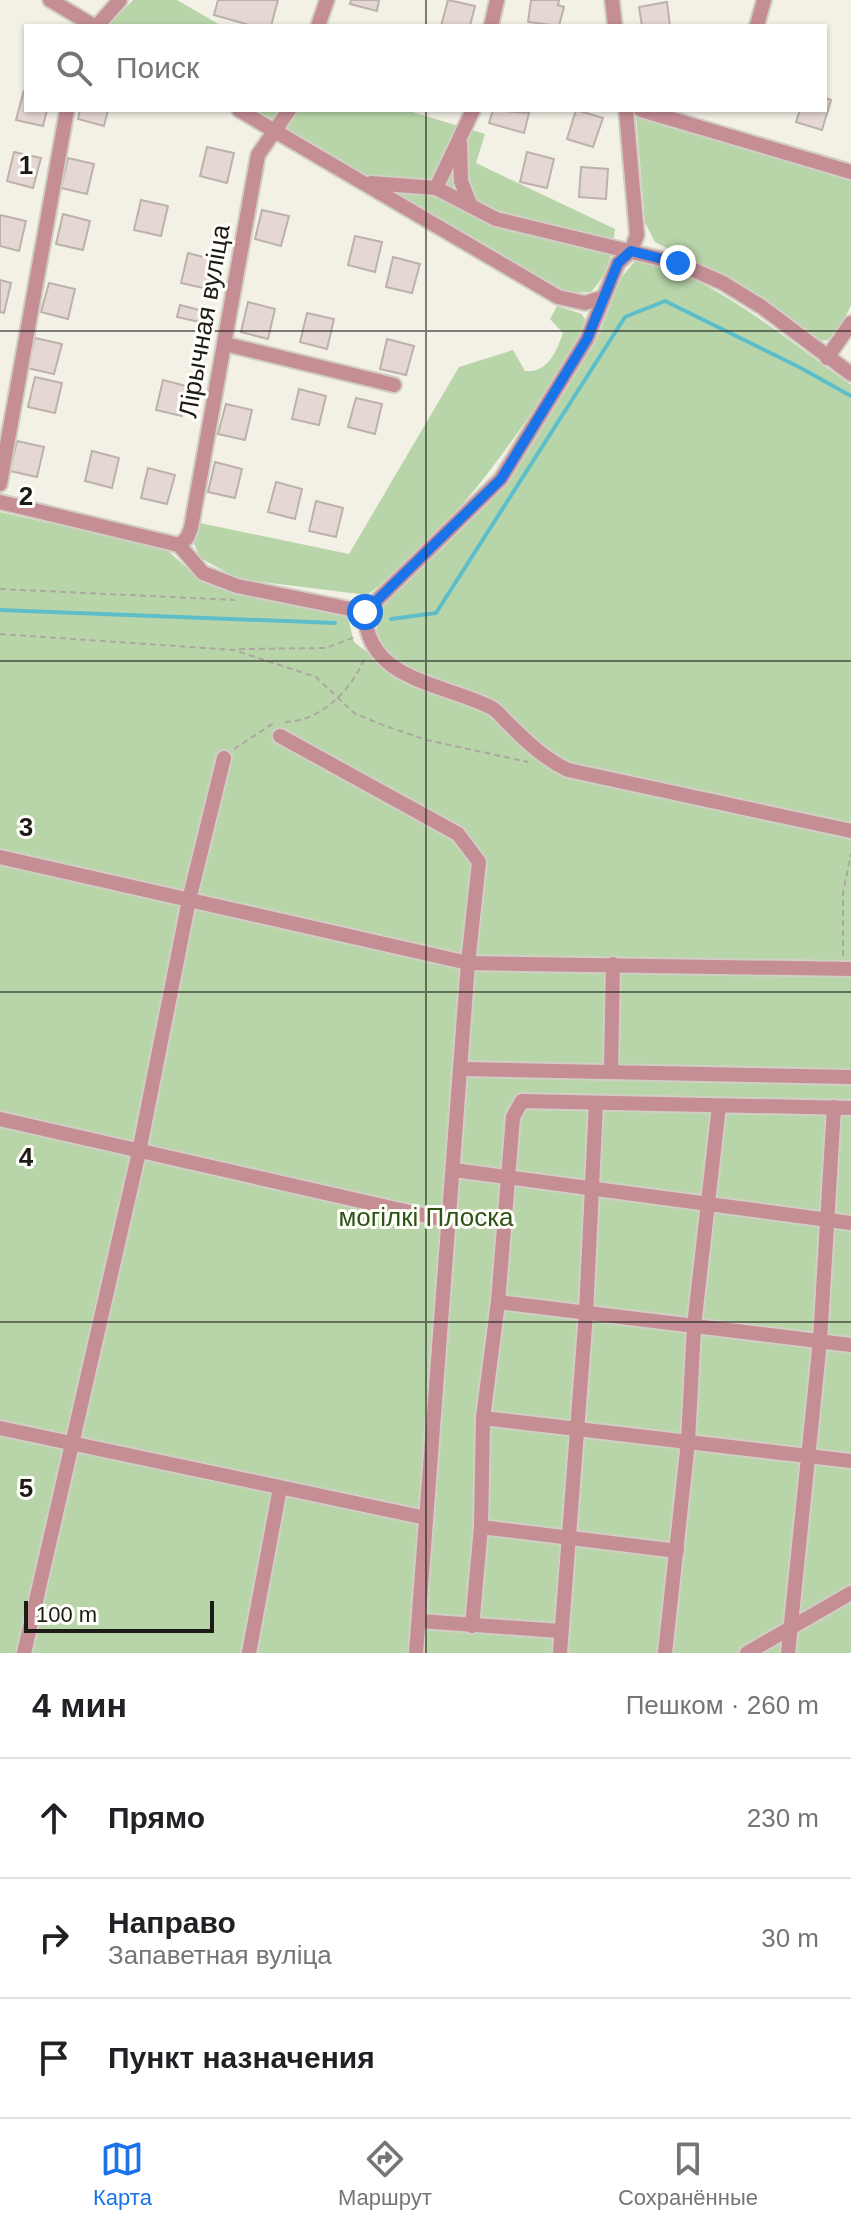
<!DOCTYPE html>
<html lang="ru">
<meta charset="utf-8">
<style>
body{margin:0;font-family:Arial,sans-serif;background:#f6f6f6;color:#202124}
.scale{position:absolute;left:24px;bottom:20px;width:190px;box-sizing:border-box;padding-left:8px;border:4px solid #1c1b17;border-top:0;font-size:22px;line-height:28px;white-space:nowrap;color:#1c1b17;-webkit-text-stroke:6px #fffef9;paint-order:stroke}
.stop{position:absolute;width:24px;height:24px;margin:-18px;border:6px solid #1a73e8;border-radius:50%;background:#fff}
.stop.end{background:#1a73e8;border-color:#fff;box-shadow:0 2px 8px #0008}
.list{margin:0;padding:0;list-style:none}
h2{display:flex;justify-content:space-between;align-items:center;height:104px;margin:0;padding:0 32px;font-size:34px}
h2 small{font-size:26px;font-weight:400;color:#757577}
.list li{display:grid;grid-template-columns:52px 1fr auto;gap:24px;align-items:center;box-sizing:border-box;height:120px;padding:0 32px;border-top:2px solid #e0e0e0}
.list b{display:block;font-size:30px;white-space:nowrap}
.list p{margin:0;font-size:26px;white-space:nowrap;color:#757577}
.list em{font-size:26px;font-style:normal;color:#757577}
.icon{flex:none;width:44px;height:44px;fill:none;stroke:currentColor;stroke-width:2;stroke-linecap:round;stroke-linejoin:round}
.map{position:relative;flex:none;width:851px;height:1653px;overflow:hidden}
.search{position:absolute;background:#fff;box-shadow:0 2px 6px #0004;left:24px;right:24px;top:24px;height:88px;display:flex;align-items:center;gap:20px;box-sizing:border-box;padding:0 28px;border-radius:0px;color:#757577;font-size:30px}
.sheet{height:464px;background:#fff}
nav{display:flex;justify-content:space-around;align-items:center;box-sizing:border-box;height:112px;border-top:2px solid #e0e0e0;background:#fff;font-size:22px;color:#757577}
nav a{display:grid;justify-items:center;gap:4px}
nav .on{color:#1a73e8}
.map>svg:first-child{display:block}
.green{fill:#b8d5aa}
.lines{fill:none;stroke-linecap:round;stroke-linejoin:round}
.stream{stroke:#5dbec9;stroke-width:4}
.building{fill:#e5d8d3;stroke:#bdb1ac;stroke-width:2}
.minor-casing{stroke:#d1cfc4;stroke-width:18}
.path{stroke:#aaa89f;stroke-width:2;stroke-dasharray:6 4;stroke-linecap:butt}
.minor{stroke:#c58e95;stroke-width:14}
.route{stroke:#1a73e8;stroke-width:10}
.grid{fill:none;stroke:#1c1b17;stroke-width:2;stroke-opacity:0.55}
.labels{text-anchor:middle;stroke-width:6;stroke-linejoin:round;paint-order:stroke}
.street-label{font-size:26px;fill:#1c1b17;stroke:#fffef9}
.park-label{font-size:26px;fill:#2e5318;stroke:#fffef9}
.grid-label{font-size:26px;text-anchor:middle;font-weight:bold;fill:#1c1b17;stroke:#fffef9;stroke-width:6;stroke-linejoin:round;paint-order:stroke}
</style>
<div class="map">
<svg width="851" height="1653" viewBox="0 0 851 1653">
<rect width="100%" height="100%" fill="#f3f1e5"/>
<g class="green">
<path d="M 133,0 L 177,0 L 222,26 L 107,26 Z"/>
<path d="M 251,110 L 406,110 L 485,134 L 476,163 L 615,229 C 612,254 609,273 591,292 L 569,293 Z"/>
<path d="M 636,116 L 851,179 L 851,305 L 844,320 L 828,340 L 819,341 L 747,289 L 655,242 L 645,223 Z"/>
<path d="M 634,262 C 695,261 799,349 851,385 L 851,822 L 828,822 L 570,766 L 540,745 L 503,707 L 427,678 L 389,655 L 376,636 L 378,607 L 510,477 L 599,334 L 621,278 Z"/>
<path d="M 557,306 L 582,314 L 588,325 L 580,341 C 518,434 458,527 367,595 L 239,579 L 200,558 L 193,541 L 200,523 L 349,554 L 459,367 L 513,350 L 525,371 C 549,373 556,351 563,333 L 550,319 Z"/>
<path d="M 0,512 L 166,549 L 199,579 L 226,589 L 347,614 L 354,642 L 392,671 L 418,688 L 494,717 L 560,776 L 851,837 L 851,1653 L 0,1653 Z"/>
</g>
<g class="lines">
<g class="stream">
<path d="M 0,610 L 335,623"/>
<path d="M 391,619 L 436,613 L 625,317 L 665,301 L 801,368 L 851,396"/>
</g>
</g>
<g class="building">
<path d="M 218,0 L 278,0 L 271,26 L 253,26 L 214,15 Z"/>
<path d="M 351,0 L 379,0 L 377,11 L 350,4 Z"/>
<path d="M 448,0 L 475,6 L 470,26 L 441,26 Z"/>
<path d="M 531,0 L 559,0 L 558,5 L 564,7 L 559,26 L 528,22 Z"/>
<path d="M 667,2 L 670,26 L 642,26 L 639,7 Z"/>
<path d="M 24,90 L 26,110 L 47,110 L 43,126 L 16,120 Z"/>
<path d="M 825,98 L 831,100 L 822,130 L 796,122 L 800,110 L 825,110 Z"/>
<path d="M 80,110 L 108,110 L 104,126 L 78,119 Z"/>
<path d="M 493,110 L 529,113 L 524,133 L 489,123 Z"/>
<path d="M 576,110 L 603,118 L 593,147 L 567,139 Z"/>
<path d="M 207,147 L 234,153 L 227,183 L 200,176 Z"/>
<path d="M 14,152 L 41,158 L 33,188 L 7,181 Z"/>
<path d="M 527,152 L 554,159 L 547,188 L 520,182 Z"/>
<path d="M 68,158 L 94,164 L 87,194 L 61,188 Z"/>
<path d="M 581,167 L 608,169 L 606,199 L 579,197 Z"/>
<path d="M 141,200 L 168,206 L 161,236 L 134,230 Z"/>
<path d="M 262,210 L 289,216 L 281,246 L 255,239 Z"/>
<path d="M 63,214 L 90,221 L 83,250 L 56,244 Z"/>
<path d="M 0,215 L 26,221 L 19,251 L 0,246 Z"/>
<path d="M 355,236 L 382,242 L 375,272 L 348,265 Z"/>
<path d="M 188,253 L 215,260 L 208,289 L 181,283 Z"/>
<path d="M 393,257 L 420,264 L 412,293 L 386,287 Z"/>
<path d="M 0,280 L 11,283 L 4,313 L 0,312 Z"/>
<path d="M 49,283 L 75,289 L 68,319 L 41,312 Z"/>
<path d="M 248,302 L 275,309 L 268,339 L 241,332 Z"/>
<path d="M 180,305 L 207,312 L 204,323 L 177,317 Z"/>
<path d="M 307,313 L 334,319 L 327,349 L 300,342 Z"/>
<path d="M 35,338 L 62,344 L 54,374 L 27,368 Z"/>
<path d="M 387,339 L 414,346 L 406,375 L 380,369 Z"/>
<path d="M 35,377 L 62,383 L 55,413 L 28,407 Z"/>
<path d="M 163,380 L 190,387 L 182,416 L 156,410 Z"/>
<path d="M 299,389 L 326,396 L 319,425 L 292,419 Z"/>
<path d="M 356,398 L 382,404 L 375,434 L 348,427 Z"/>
<path d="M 226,404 L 252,410 L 245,440 L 218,434 Z"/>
<path d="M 17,441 L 44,447 L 37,477 L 10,471 Z"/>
<path d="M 92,451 L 119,458 L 112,488 L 85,481 Z"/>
<path d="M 215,462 L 242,469 L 235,498 L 208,492 Z"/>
<path d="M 148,468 L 175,475 L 167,504 L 141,498 Z"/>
<path d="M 276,482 L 302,489 L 295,519 L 268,512 Z"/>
<path d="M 316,501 L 343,508 L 336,537 L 309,531 Z"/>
</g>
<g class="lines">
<g class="minor-casing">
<g id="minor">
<path d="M 50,0 L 94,26"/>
<path d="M 612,0 L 615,26"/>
<path d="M 757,25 L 764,0"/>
<path d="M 97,26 L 120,0"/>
<path d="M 318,26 L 327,0"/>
<path d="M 491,26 L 497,0"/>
<path d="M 239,110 L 558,297 L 585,303 L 601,298"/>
<path d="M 641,110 L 851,172"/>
<path d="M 460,143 L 461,181 L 470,204"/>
<path d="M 371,183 L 436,188 L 473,110"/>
<path d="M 436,188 L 496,219 L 678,263 L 723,283 L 762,307 L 851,374"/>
<path d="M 225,344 L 394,385"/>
<path d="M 827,358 L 851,323"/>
<path d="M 0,484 L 67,110"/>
<path d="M 0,502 L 179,545"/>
<path d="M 179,545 L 203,573 L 237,586 L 365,612 C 366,682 445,683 492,708 C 499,712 504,720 510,725 C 528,743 545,759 568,770 L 851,831"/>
<path d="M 179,545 L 187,538 L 191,528 L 258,155 L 289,110"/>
<path d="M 365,612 L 501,479 L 587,339 L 618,263 L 631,251 L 637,235 L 626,110"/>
<path d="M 280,736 L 458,834 L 479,862 L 468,963 L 851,969"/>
<path d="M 0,857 L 468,963 L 416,1653"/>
<path d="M 462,1069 L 851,1077"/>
<path d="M 611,1072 L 613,964"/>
<path d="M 0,1119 L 449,1221"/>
<path d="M 454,1170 L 851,1223"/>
<path d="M 498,1302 L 851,1345"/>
<path d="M 483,1418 L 851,1461"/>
<path d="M 0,1428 L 426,1518"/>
<path d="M 481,1527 L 677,1551"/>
<path d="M 420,1621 L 560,1631"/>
<path d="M 472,1626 L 481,1527 L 483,1418 L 498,1302 L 513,1117 L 522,1101 L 851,1108"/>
<path d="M 24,1653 L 139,1152 L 189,900 L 224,758"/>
<path d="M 249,1653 L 280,1488"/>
<path d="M 560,1653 L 586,1313 L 596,1103"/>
<path d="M 665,1653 L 688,1442 L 694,1326 L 719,1106"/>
<path d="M 747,1653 L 851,1593"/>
<path d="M 788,1653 L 820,1341 L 834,1107"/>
</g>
</g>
<g class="path">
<path d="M 0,589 L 235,600"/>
<path d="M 0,634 L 234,650 L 316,677 L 354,713 L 385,726 L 427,740 L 528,762"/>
<path d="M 239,649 L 326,648 L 355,637"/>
<path d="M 285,722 C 321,721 352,690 365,657"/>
<path d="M 234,749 L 274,723"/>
<path d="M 843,956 L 843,893 L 851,854"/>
</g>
<use href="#minor" class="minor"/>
</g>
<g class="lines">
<path class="route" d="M 365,612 L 501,479 L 587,339 L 618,263 L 631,251 L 678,263"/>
</g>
<path class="grid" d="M 426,0 L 426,26M 426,110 L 426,1653M 0,331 L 851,331M 0,661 L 851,661M 0,992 L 851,992M 0,1322 L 851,1322"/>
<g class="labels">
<g class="street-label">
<text transform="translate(204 321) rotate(-80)" y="9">Лірычная вуліца</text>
</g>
<g class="park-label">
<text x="426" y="1226">могілкі Плоска</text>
</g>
</g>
<g class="grid-label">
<text x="26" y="174">1</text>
<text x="26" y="505">2</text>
<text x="26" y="836">3</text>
<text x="26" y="1166">4</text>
<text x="26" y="1497">5</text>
</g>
</svg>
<div class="scale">100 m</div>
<div class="stop" style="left:365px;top:612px"></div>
<div class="stop end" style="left:678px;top:263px"></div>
<div class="search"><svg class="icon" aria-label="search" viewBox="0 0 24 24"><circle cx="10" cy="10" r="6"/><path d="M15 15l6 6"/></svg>Поиск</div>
</div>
<section class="sheet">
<h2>4 мин<small>Пешком · 260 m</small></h2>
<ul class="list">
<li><svg class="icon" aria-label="ahead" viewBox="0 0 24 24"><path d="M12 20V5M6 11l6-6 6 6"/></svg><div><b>Прямо</b></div><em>230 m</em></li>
<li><svg class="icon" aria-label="right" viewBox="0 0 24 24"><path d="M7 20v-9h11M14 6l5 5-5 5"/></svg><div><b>Направо</b><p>Запаветная вуліца</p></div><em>30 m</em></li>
<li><svg class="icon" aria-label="arrive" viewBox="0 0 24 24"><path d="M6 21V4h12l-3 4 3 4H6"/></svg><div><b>Пункт назначения</b></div></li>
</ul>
</section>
<nav>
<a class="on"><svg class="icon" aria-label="map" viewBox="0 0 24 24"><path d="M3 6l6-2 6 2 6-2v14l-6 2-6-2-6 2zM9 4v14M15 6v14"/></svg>Карта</a>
<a><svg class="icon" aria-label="directions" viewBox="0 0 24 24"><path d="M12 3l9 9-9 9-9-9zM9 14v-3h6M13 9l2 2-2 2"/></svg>Маршрут</a>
<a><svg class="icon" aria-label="saved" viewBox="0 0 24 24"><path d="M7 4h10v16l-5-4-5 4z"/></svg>Сохранённые</a>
</nav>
